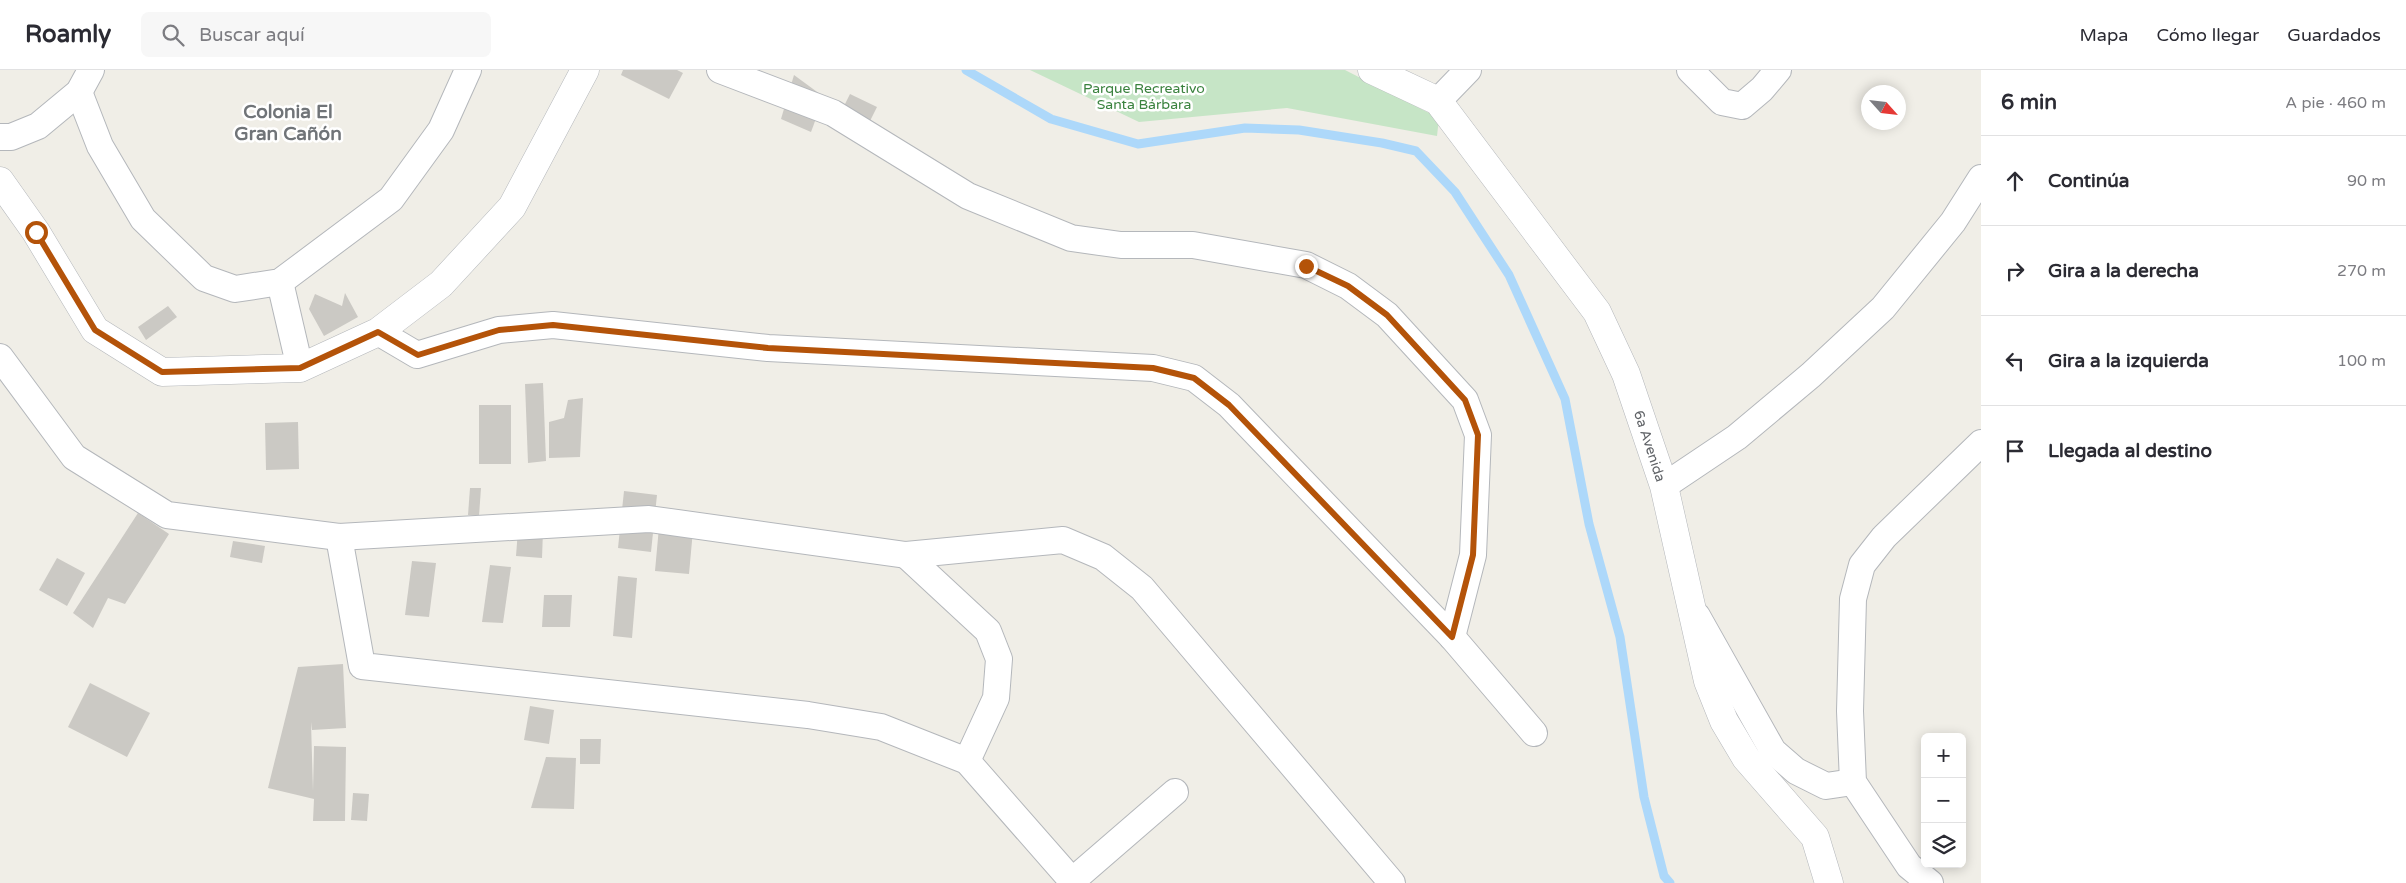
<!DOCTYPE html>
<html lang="es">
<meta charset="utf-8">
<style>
body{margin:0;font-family:"Varela Round",sans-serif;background:#f7f7f7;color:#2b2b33}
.controls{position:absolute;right:15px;bottom:15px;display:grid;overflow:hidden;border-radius:8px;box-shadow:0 2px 12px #0003}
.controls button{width:45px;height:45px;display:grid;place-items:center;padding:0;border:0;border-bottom:1px solid #e1e1e2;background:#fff;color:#2b2b33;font:25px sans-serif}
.compass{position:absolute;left:1861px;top:15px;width:45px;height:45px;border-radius:50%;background:#fff;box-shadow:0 2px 12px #0003;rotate:117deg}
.stop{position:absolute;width:15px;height:15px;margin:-11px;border:4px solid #b45309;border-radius:50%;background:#fff}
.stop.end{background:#b45309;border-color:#fff;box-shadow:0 1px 5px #0008}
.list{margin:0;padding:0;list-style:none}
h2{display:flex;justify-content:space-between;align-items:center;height:65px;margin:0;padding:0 20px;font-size:21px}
h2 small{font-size:16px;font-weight:400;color:#7c7c81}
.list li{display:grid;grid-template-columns:32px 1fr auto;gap:15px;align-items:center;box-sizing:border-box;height:90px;padding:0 20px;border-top:1px solid #e1e1e2}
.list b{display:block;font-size:19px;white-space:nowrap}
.list em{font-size:16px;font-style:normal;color:#7c7c81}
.icon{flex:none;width:28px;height:28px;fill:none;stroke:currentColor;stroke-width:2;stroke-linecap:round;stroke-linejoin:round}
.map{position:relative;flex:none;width:1981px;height:813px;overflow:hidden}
header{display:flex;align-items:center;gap:30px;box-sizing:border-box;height:70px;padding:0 25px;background:#fff;border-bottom:1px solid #e1e1e2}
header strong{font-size:24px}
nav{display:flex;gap:28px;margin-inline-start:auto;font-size:18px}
.search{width:350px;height:45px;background:#f7f7f7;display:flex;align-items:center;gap:12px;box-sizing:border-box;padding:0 18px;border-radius:8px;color:#7c7c81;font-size:19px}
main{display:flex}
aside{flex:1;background:#fff}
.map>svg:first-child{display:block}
.green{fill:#c6e5c6}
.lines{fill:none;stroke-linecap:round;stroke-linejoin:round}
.stream{stroke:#add8fa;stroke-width:9}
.building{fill:#cbc9c4}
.minor-casing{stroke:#b4b7bb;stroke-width:28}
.tertiary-casing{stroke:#b4b7bb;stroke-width:29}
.minor{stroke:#fff;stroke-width:26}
.tertiary{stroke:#fff;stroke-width:28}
.route{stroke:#b45309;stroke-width:6}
.labels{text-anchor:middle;stroke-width:5;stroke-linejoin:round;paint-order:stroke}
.park-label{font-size:14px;fill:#3a823e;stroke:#fff}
.street-label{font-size:14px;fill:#5f6266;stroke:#fff}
.district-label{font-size:19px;font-weight:bold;fill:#707478;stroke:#fff}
</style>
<header>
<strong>Roamly</strong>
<div class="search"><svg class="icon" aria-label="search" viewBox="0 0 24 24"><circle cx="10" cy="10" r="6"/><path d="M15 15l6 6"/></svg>Buscar aquí</div>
<nav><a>Mapa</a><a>Cómo llegar</a><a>Guardados</a></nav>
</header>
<main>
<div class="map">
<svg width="1981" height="813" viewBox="0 0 1981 813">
<rect width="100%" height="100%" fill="#f0eee7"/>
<path class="green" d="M 1030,0 L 1345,0 L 1439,48 L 1437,66 L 1287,38 L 1139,52 Z"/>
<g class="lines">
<path class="stream" d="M 966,0 L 1051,49 L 1138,74 L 1245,58 L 1299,60 L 1382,73 L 1416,81 L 1455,122 L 1509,205 L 1565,329 L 1589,454 L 1620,567 L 1644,727 L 1664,806 L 1670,813"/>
</g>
<g class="building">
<path d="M 623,0 L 677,0 L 683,3 L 669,29 L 621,5 Z"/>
<path d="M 794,5 L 824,27 L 811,62 L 781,49 Z"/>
<path d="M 850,24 L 877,37 L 864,63 L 837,50 Z"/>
<path d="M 345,223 L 358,247 L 324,266 L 309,239 L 315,224 L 342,236 Z"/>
<path d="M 168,236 L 177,247 L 146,270 L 138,257 Z"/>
<path d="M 543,313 L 546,391 L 528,393 L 525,314 Z"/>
<path d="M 583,328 L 580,387 L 549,388 L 549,352 L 564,348 L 568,330 Z"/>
<rect x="479" y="335" width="32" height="59"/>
<path d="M 298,352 L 299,399 L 266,400 L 265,353 Z"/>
<path d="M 470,418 L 481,418 L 479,446 L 468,445 Z"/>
<path d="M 624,421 L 657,425 L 651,482 L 618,478 Z"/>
<path d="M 138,443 L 169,464 L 125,534 L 108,528 L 93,558 L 73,543 Z"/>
<path d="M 659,457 L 693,460 L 689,504 L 655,501 Z"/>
<path d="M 518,460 L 543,461 L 542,488 L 516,486 Z"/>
<path d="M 233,471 L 265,476 L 262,493 L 230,487 Z"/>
<path d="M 57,488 L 85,503 L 67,536 L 39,520 Z"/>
<path d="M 412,491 L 436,493 L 429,547 L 405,545 Z"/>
<path d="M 490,495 L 511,497 L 503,553 L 482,552 Z"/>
<path d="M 618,506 L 637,508 L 632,568 L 613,566 Z"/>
<path d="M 544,525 L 572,525 L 570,557 L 542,557 Z"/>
<path d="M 343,594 L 346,658 L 312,660 L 311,652 L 313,721 L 314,676 L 346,677 L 345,751 L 313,751 L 314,729 L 268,718 L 298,597 Z"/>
<path d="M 90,613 L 150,643 L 127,687 L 68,657 Z"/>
<path d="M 530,636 L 554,640 L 549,674 L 524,670 Z"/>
<path d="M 580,669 L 601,669 L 600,694 L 580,694 Z"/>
<path d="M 546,687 L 576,688 L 574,739 L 531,738 Z"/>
<path d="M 353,723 L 369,724 L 367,751 L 351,750 Z"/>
</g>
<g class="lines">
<g class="minor-casing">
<g id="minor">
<path d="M 720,0 L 833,43 L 968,126 L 1071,168 L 1121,175 L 1193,175 L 1306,195 L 1348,216 L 1387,245 L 1465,330 L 1478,365 L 1473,485 L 1452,567"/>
<path d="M 1690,0 L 1722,32 L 1742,36 L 1762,19 L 1778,0"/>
<path d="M 79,22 L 100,76 L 143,149 L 204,208 L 235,219 L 280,212 L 391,129 L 441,60 L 468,0"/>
<path d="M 1438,31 L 1468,0"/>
<path d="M 0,67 L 11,67 L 38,56 L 79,22 L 91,0"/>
<path d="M 280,212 L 300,298"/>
<path d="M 378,262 L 417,285 L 499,260 L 553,255 L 768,278 L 1153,298 L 1194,308 L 1229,335 L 1452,567 L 1534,663"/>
<path d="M 0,287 L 74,387 L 167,445 L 339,467 L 649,449 L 906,485 L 1063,470 L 1103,487 L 1142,518 L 1392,813"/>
<path d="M 1664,416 L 1737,367 L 1811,305 L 1883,238 L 1953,152 L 1981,108"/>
<path d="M 339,467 L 362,596 L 808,645 L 881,657 L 967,691 L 1074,813"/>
<path d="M 906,485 L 988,561 L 999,589 L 996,628 L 967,691"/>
<path d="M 1697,546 L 1773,681 L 1796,701 L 1826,716 L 1853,712"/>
<path d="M 1072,811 L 1175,722"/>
<path d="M 1930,813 L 1909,796 L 1853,712 L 1850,641 L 1853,529 L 1862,495 L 1884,467 L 1981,373"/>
</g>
</g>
<g class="tertiary-casing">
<g id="tertiary">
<path d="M 1372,0 L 1438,31 L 1597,242 L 1626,304 L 1664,416 L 1708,611 L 1724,651 L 1746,688 L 1815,767 L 1829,813"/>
<path d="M 0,111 L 36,162 L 95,260 L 162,302 L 300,298 L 378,262 L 441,214 L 512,137 L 585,0"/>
</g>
</g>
<use href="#minor" class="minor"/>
<use href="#tertiary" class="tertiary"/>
</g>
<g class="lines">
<path class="route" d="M 36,162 L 95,260 L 162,302 L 300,298 L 378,262 L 418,285 L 499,260 L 553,255 L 768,278 L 1153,298 L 1194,308 L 1229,335 L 1452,567 L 1473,485 L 1478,365 L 1465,330 L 1387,245 L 1348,216 L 1306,196"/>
</g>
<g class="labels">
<g class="park-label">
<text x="1144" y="23">Parque Recreativo<tspan x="1144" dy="16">Santa Bárbara</tspan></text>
</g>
<g class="street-label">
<text transform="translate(1650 376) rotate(72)" y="5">6a Avenida</text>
</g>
<g class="district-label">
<text x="288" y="48">Colonia El<tspan x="288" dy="22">Gran Cañón</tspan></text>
</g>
</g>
</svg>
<div class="controls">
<button>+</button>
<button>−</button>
<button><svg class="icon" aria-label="layers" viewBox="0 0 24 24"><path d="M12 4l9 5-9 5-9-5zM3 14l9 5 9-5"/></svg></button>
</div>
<svg class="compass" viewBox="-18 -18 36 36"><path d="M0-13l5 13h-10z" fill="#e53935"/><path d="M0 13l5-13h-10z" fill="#7c7c81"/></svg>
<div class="stop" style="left:36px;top:162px"></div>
<div class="stop end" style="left:1306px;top:196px"></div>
</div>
<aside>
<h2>6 min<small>A pie · 460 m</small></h2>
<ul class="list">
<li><svg class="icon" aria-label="ahead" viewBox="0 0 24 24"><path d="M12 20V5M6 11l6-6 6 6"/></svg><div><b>Continúa</b></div><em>90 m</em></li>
<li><svg class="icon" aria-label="right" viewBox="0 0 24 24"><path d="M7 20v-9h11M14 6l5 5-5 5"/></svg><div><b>Gira a la derecha</b></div><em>270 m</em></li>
<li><svg class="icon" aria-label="left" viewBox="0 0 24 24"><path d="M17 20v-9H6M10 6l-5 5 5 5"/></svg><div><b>Gira a la izquierda</b></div><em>100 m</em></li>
<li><svg class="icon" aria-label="arrive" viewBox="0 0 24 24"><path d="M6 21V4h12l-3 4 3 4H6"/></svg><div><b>Llegada al destino</b></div></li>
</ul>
</aside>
</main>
